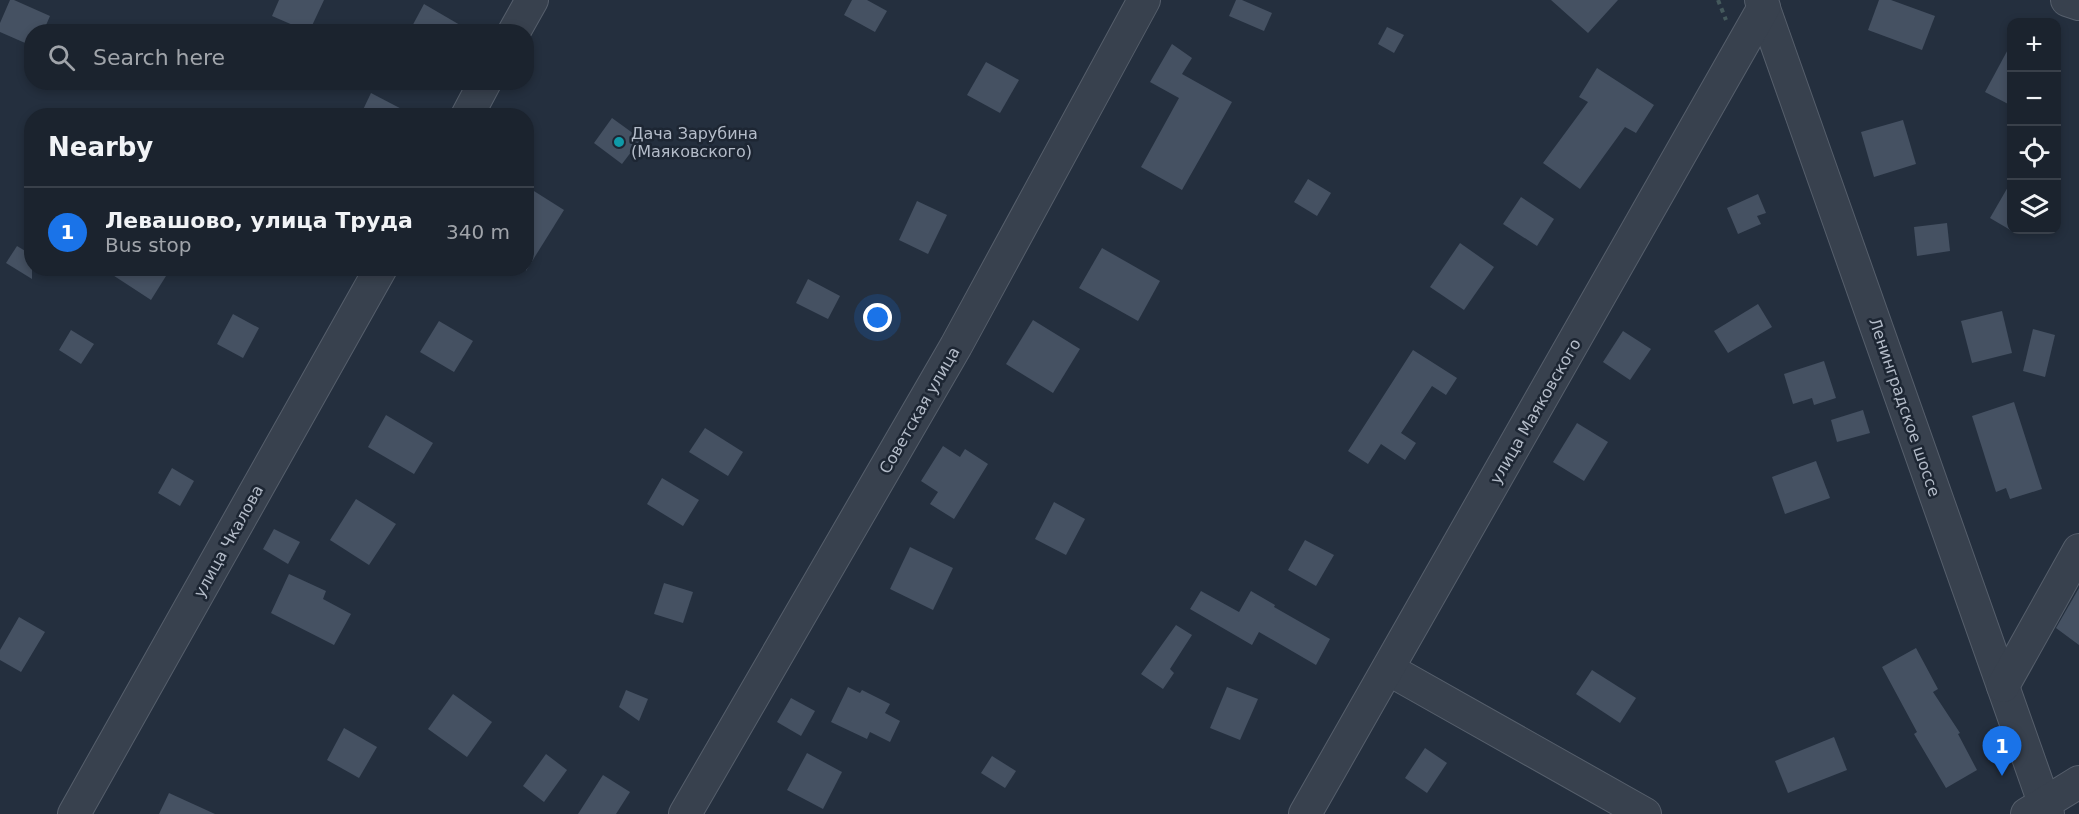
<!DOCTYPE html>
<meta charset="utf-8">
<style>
body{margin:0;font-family:"DejaVu Sans",sans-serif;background:#282f3a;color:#f1f3f6}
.controls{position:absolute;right:18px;top:18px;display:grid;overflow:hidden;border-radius:12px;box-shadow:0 3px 9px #0003}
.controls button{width:54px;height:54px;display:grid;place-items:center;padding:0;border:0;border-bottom:2px solid #39404a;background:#1b232e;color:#f1f3f6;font:30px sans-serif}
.you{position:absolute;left:878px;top:318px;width:21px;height:21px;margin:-15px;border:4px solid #fff;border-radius:50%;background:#1a73e8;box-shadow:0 0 0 9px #1a73e833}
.badge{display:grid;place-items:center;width:39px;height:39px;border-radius:50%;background:#1a73e8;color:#fff;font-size:20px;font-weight:700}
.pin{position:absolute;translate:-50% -50px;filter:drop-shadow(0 2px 3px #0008)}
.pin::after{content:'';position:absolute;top:32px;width:21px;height:18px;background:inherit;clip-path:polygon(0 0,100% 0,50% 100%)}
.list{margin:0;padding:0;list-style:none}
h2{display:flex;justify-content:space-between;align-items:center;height:78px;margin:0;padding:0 24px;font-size:26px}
h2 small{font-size:20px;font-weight:400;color:#a0a4aa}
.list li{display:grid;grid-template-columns:39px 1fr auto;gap:18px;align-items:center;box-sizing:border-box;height:90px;padding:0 24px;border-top:2px solid #39404a}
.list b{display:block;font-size:22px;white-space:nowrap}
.list p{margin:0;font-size:20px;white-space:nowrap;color:#a0a4aa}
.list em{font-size:20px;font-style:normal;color:#a0a4aa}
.icon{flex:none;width:33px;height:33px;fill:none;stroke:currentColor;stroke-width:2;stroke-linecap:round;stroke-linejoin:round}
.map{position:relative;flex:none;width:2079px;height:814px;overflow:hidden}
.search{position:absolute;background:#1b232e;box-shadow:0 3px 9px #0003;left:24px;top:24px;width:510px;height:66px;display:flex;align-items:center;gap:15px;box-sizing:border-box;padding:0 21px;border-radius:24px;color:#a0a4aa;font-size:22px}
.panel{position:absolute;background:#1b232e;box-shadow:0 3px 9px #0003;left:24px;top:108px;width:510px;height:168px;border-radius:24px}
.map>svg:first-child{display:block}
.building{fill:#455162}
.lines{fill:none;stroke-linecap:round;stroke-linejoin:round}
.minor-casing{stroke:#565f6c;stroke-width:34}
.path{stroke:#44595c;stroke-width:4;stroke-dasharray:4.5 4.5;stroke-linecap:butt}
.minor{stroke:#38414e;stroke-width:32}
.culture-dot{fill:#0f9aa8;stroke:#1d2633;stroke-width:2}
.labels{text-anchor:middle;stroke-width:5;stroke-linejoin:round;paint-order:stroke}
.poi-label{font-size:16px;fill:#b4bcc9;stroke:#1d2633;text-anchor:start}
.street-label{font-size:16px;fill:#b4bcc9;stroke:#1d2633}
</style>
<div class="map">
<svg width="2079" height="814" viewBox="0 0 2079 814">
<rect width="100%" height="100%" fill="#242f3e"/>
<g class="building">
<path d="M 10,0 L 14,0 L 50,16 L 43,32 L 32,32 L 32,46 L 0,32 L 0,23 Z"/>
<path d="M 279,0 L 324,0 L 309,32 L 272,16 Z"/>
<path d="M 852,0 L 867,0 L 887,11 L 875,32 L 844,15 Z"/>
<path d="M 1236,0 L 1242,0 L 1272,13 L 1264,31 L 1229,16 Z"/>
<path d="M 1551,0 L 1618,0 L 1588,33 Z"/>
<path d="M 1879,0 L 1891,0 L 1935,16 L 1922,50 L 1868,30 Z"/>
<path d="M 424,4 L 472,32 L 409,32 Z"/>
<path d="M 1387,27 L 1404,35 L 1394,53 L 1378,44 Z"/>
<path d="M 2012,42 L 2012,106 L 1985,92 Z"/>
<path d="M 1172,44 L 1192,58 L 1182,74 L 1232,102 L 1182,190 L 1141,167 L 1179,98 L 1150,82 Z"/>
<path d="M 986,62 L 1019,80 L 1000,113 L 967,95 Z"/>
<path d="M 1597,68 L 1654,105 L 1636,133 L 1625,127 L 1580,189 L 1543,163 L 1588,102 L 1579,97 Z"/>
<path d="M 371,93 L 415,116 L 360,116 Z"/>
<path d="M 612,118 L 641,139 L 622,164 L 594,143 Z"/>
<path d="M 1903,120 L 1916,164 L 1874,177 L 1861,132 Z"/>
<path d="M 1308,179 L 1331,193 L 1317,216 L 1294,202 Z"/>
<path d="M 2012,180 L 2012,231 L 1990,218 Z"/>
<path d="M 526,186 L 564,210 L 526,271 Z"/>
<path d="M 1758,194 L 1766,213 L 1757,216 L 1761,224 L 1738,234 L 1727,208 Z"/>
<path d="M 1521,197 L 1554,219 L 1537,246 L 1503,224 Z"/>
<path d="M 917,201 L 947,215 L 928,254 L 899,240 Z"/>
<path d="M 1947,223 L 1950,251 L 1917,256 L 1914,227 Z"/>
<path d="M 1460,243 L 1494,267 L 1464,310 L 1430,287 Z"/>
<path d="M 17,246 L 32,255 L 32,279 L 6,263 Z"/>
<path d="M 1102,248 L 1160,281 L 1138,321 L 1079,288 Z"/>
<path d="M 102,268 L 155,268 L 166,276 L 151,300 Z"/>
<path d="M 808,279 L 840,296 L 828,319 L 796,303 Z"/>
<path d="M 1758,304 L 1772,327 L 1728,353 L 1714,331 Z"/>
<path d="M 2002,311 L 2012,353 L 1972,363 L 1961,321 Z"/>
<path d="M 233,314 L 259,328 L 243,358 L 217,344 Z"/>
<path d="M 1033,320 L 1080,349 L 1053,393 L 1006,364 Z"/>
<path d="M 439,321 L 473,341 L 454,372 L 420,352 Z"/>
<path d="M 2033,329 L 2055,335 L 2045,377 L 2023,371 Z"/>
<path d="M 71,330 L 94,344 L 81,364 L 59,350 Z"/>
<path d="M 1623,331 L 1651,349 L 1630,380 L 1603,362 Z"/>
<path d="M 1413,350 L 1457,378 L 1446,395 L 1432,386 L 1401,433 L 1416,443 L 1405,460 L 1381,444 L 1368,464 L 1348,451 Z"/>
<path d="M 1824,361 L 1836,398 L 1814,405 L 1812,398 L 1793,404 L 1784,374 Z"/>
<path d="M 2014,402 L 2042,489 L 2010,499 L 2006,488 L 1996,492 L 1972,416 Z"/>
<path d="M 1863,410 L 1870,433 L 1837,442 L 1831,420 Z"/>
<path d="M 386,415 L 433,443 L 414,474 L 368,447 Z"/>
<path d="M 1577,423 L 1608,442 L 1584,481 L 1553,462 Z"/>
<path d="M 705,428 L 743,452 L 728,476 L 689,452 Z"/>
<path d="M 943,446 L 960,457 L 965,449 L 988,464 L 954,519 L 930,504 L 938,492 L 921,481 Z"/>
<path d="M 1816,461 L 1830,498 L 1785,514 L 1772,477 Z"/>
<path d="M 172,468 L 194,481 L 180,506 L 158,493 Z"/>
<path d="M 662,478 L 699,500 L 683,526 L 647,504 Z"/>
<path d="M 356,499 L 396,524 L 369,565 L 330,540 Z"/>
<path d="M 1054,502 L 1085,519 L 1066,555 L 1035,539 Z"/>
<path d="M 274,529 L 300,542 L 288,564 L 263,549 Z"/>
<path d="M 1305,540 L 1334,555 L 1316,586 L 1288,570 Z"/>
<path d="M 910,547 L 953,568 L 933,610 L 890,589 Z"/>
<path d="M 289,574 L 326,591 L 323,599 L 351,614 L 334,645 L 271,613 Z"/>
<path d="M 664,583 L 693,592 L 683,623 L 654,614 Z"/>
<path d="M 2079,588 L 2079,645 L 2056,628 Z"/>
<path d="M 1201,591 L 1239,612 L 1251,591 L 1275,605 L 1274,607 L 1330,639 L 1316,665 L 1259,632 L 1252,645 L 1190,609 Z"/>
<path d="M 19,617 L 45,632 L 21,672 L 0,660 L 0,650 Z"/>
<path d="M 1176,625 L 1192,635 L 1170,669 L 1174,673 L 1163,689 L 1141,674 Z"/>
<path d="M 1916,648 L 1938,689 L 1933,692 L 1960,733 L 1958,734 L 1977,770 L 1946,788 L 1914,734 L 1917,732 L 1882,667 Z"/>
<path d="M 1592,670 L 1636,698 L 1620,723 L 1576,694 Z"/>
<path d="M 848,687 L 860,693 L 862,690 L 890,704 L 885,713 L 900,721 L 890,742 L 870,732 L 867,739 L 831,722 Z"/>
<path d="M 1227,687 L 1258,699 L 1240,740 L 1210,728 Z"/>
<path d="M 626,690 L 648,699 L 639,721 L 619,707 Z"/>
<path d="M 453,694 L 492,722 L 467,757 L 428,729 Z"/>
<path d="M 791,698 L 815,711 L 801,736 L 777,722 Z"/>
<path d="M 344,728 L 377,747 L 359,778 L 327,760 Z"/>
<path d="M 1834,737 L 1847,770 L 1788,793 L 1775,761 Z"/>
<path d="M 1425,748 L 1447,763 L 1427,793 L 1405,778 Z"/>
<path d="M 807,753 L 842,772 L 823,809 L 787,790 Z"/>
<path d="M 546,754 L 567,770 L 544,802 L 523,786 Z"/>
<path d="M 992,756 L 1016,771 L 1005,788 L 981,773 Z"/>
<path d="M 603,775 L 630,792 L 616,814 L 578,814 Z"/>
<path d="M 169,793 L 215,814 L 159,814 Z"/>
</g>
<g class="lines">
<g class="minor-casing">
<g id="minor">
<path d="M 1761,0 L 2048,814"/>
<path d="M 2067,0 L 2079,4"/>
<path d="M 514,32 L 532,0"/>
<path d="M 467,116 L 485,82"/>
<path d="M 1388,669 L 1645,814"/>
<path d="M 2003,686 L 2079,550"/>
<path d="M 74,814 L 381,268"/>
<path d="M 685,814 L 956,346 L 1144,0"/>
<path d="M 1305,814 L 1764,7"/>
<path d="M 2027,814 L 2079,782"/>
</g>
</g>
<path class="path" d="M 1718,0 L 1726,20"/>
<use href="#minor" class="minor"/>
</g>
<circle class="culture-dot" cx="619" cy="142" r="6"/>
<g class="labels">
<g class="poi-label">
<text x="631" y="139">Дача Зарубина<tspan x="631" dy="18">(Маяковского)</tspan></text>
</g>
<g class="street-label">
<text transform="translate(1905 407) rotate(71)" y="6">Ленинградское шоссе</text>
<text transform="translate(919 410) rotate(-60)" y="6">Советская улица</text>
<text transform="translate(1535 411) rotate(-60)" y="6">улица Маяковского</text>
<text transform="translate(228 541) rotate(-61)" y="6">улица Чкалова</text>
</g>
</g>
</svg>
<div class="controls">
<button>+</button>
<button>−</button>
<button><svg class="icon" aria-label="locate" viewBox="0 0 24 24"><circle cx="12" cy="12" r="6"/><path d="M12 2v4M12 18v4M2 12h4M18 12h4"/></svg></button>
<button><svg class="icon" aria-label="layers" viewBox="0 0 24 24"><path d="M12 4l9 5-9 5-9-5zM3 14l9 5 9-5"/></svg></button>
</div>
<div class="you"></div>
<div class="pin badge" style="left:2002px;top:776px">1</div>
<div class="search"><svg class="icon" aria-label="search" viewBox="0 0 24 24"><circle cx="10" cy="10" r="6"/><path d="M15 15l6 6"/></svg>Search here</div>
<section class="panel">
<h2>Nearby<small></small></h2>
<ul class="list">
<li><span class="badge">1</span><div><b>Левашово, улица Труда</b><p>Bus stop</p></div><em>340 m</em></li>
</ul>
</section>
</div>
